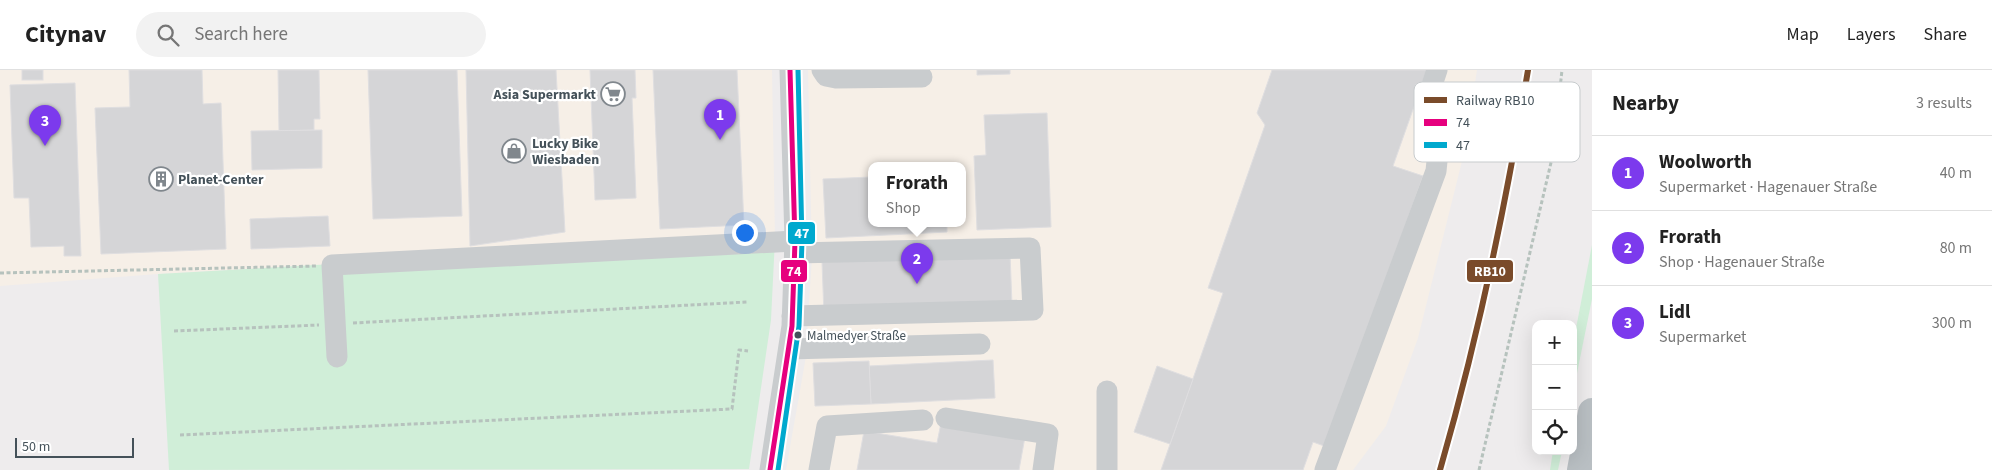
<!DOCTYPE html>
<meta charset="utf-8">
<style>
body{margin:0;font-family:"Source Sans 3",sans-serif;background:#f2f2f2;color:#222}
.controls{position:absolute;right:15px;bottom:15px;display:grid;overflow:hidden;border-radius:10px;box-shadow:0 5px 20px #0002}
.controls button{width:45px;height:45px;display:grid;place-items:center;padding:0;border:0;border-bottom:1px solid #e0e0e0;background:#fff;color:#222;font:25px sans-serif}
.scale{position:absolute;left:15px;bottom:12px;width:119px;box-sizing:border-box;padding-left:5px;border:2px solid #445159;border-top:0;font-size:14px;line-height:18px;white-space:nowrap;color:#445159;-webkit-text-stroke:4px #fff;paint-order:stroke}
.you{position:absolute;left:744px;top:162px;width:18px;height:18px;margin:-12px;border:4px solid #fff;border-radius:50%;background:#1a73e8;box-shadow:0 0 0 8px #1a73e833}
.badge{display:grid;place-items:center;width:32px;height:32px;border-radius:50%;background:#7c3aed;color:#fff;font-size:16px;font-weight:700}
.pin{position:absolute;translate:-50% -41px;filter:drop-shadow(0 1px 2px #0008)}
.pin::after{content:'';position:absolute;top:26px;width:18px;height:15px;background:inherit;clip-path:polygon(0 0,100% 0,50% 100%)}
.popup{position:absolute;left:868px;top:92px;width:98px;height:65px;box-sizing:border-box;display:grid;place-content:center;border-radius:10px;background:#fff;filter:drop-shadow(0 1px 4px #0005);font-size:16px;white-space:nowrap;color:#767676}
.popup b{font-size:19px;color:#222}
.popup::after{content:'';position:absolute;left:50%;top:100%;margin-left:-10px;border:10px solid transparent;border-top-color:#fff}
.list{margin:0;padding:0;list-style:none}
h2{display:flex;justify-content:space-between;align-items:center;height:65px;margin:0;padding:0 20px;font-size:21px}
h2 small{font-size:16px;font-weight:400;color:#767676}
.list li{display:grid;grid-template-columns:32px 1fr auto;gap:15px;align-items:center;box-sizing:border-box;height:75px;padding:0 20px;border-top:1px solid #e0e0e0}
.list b{display:block;font-size:19px;white-space:nowrap}
.list p{margin:0;font-size:16px;white-space:nowrap;color:#767676}
.list em{font-size:16px;font-style:normal;color:#767676}
.icon{flex:none;width:28px;height:28px;fill:none;stroke:currentColor;stroke-width:2;stroke-linecap:round;stroke-linejoin:round}
.map{position:relative;flex:none;width:1592px;height:400px;overflow:hidden}
header{display:flex;align-items:center;gap:30px;box-sizing:border-box;height:70px;padding:0 25px;background:#fff;border-bottom:1px solid #e0e0e0}
header strong{font-size:24px}
nav{display:flex;gap:28px;margin-inline-start:auto;font-size:18px}
.search{width:350px;height:45px;background:#f2f2f2;display:flex;align-items:center;gap:12px;box-sizing:border-box;padding:0 18px;border-radius:28px;color:#767676;font-size:19px}
main{display:flex}
aside{flex:1;background:#fff}
.map>svg:first-child{display:block}
.commercial{fill:#f6efe7;fill-rule:evenodd}
.green{fill:#d0eed8}
.building{fill:#d5d5d7;stroke:#dfdee0}
.lines{fill:none;stroke-linecap:round;stroke-linejoin:round}
.path{stroke:#b6c2bd;stroke-width:3;stroke-dasharray:4 2.5;stroke-linecap:butt}
.minor{stroke:#c9ccce;stroke-width:21}
.highway{stroke:#b9bfc3;stroke-width:28}
.bus-1-casing{stroke:#fff;stroke-width:9}
.bus-2-casing{stroke:#fff;stroke-width:9}
.bus-1{stroke:#e6007e;stroke-width:5}
.bus-2{stroke:#00a9ce;stroke-width:5}
.rail-1-casing{stroke:#fff;stroke-width:10}
.rail-1{stroke:#7a4b2a;stroke-width:6}
.bus-dot{fill:#445159;stroke:#fff;stroke-width:2}
.labels{text-anchor:middle;stroke-width:4.5;stroke-linejoin:round;paint-order:stroke}
.bus-label{font-size:13px;fill:#445159;stroke:#fff;text-anchor:start}
.poi-label{font-size:14px;font-weight:bold;fill:#445159;stroke:#fff;text-anchor:start}
.key{fill:#fff;stroke:#c7cbcd;stroke-width:1}
.key-label{font-size:14px;fill:#445159}
.line-badge{stroke:#fff;stroke-width:2}
.badge-label{font-size:14px;text-anchor:middle;font-weight:bold;fill:#fff}
</style>
<header>
<strong>Citynav</strong>
<div class="search"><svg class="icon" aria-label="search" viewBox="0 0 24 24"><circle cx="10" cy="10" r="6"/><path d="M15 15l6 6"/></svg>Search here</div>
<nav><a>Map</a><a>Layers</a><a>Share</a></nav>
</header>
<main>
<div class="map">
<svg width="1592" height="400" viewBox="0 0 1592 400">
<rect width="100%" height="100%" fill="#eeeced"/>
<g class="commercial">
<path d="M 0,0 L 772,0 L 775,169 L 158,204 L 0,216 Z"/>
<path d="M 808,0 L 1477,0 L 1464,83 L 1418,268 L 1386,356 L 1353,400 L 786,400 L 805,292 L 812,188 ZM 872,95 L 962,95 L 962,153 L 872,153 Z"/>
</g>
<g class="green">
<path d="M 775,169 L 771,250 L 749,399 L 169,400 L 158,204 Z"/>
<path d="M 1592,175 L 1592,229 L 1573,323 L 1573,274 Z"/>
<path d="M 1553,381 L 1562,381 L 1558,400 L 1550,400 Z"/>
</g>
<g class="building">
<rect x="22" y="0" width="21" height="10"/>
<path d="M 129,0 L 202,0 L 203,34 L 221,33 L 226,179 L 101,184 L 95,38 L 130,37 Z"/>
<path d="M 278,0 L 319,0 L 320,49 L 314,49 L 314,60 L 279,61 Z"/>
<path d="M 368,0 L 457,0 L 462,146 L 373,149 Z"/>
<path d="M 466,0 L 556,0 L 565,162 L 470,176 Z"/>
<path d="M 590,0 L 635,0 L 636,28 L 632,28 L 636,128 L 595,130 Z"/>
<path d="M 653,0 L 737,0 L 744,155 L 660,159 Z"/>
<path d="M 977,0 L 1010,0 L 1010,4 L 977,5 Z"/>
<path d="M 1272,0 L 1427,0 L 1393,96 L 1423,106 L 1327,377 L 1313,372 L 1303,400 L 1161,400 L 1223,223 L 1208,218 L 1265,55 L 1257,43 Z"/>
<path d="M 75,13 L 81,186 L 64,186 L 64,176 L 31,177 L 29,128 L 14,128 L 10,15 Z"/>
<path d="M 1047,43 L 1051,157 L 977,160 L 974,86 L 986,85 L 984,45 Z"/>
<path d="M 322,60 L 322,98 L 252,100 L 251,61 Z"/>
<path d="M 872,107 L 872,153 L 947,153 L 947,162 L 826,168 L 823,109 Z"/>
<path d="M 328,146 L 330,176 L 251,179 L 250,149 Z"/>
<path d="M 1010,183 L 1012,235 L 824,244 L 822,192 Z"/>
<path d="M 993,290 L 995,328 L 871,334 L 869,296 Z"/>
<path d="M 869,291 L 871,334 L 815,336 L 813,293 Z"/>
<path d="M 1157,296 L 1193,309 L 1170,374 L 1134,362 Z"/>
<path d="M 941,353 L 1025,367 L 1019,400 L 857,400 L 864,361 L 937,373 Z"/>
</g>
<g class="lines">
<g class="path">
<path d="M 0,203 L 316,196"/>
<path d="M 353,253 L 747,232"/>
<path d="M 174,261 L 319,255"/>
<path d="M 180,365 L 732,339 L 739,280 L 748,281"/>
<path d="M 1479,400 L 1553,84 L 1562,0"/>
</g>
<g class="minor">
<path d="M 822,0 L 826,6 L 836,8 L 922,7"/>
<path d="M 792,246 L 1033,240 L 1030,178 L 795,183"/>
<path d="M 789,279 L 980,274"/>
<path d="M 337,287 L 332,195 L 795,171"/>
<path d="M 1107,321 L 1107,400"/>
<path d="M 946,348 L 1048,364 L 1043,400"/>
<path d="M 770,400 L 792,256 L 795,171 L 790,0"/>
<path d="M 819,400 L 827,356 L 923,350"/>
<path d="M 1325,400 L 1436,101 L 1437,91 L 1425,36 L 1437,0"/>
</g>
<path class="highway" d="M 1581,400 L 1592,342"/>
<g class="bus-1-casing">
<path id="bus-1" d="M 770,400 L 792,256 L 795,171 L 790,0"/>
</g>
<g class="bus-2-casing">
<path id="bus-2" d="M 778,400 L 799,256 L 802,171 L 798,0"/>
</g>
<use href="#bus-1" class="bus-1"/>
<use href="#bus-2" class="bus-2"/>
<g class="rail-1-casing">
<path id="rail-1" d="M 1440,400 C 1478,268 1506,135 1528,0"/>
</g>
<use href="#rail-1" class="rail-1"/>
</g>
<defs>
<g id="supermarket-ring" transform="scale(1.25)"><circle r="9.5" fill="#fff" stroke="#80878d" stroke-width="1.5"/><path d="M-6-5.5h2.5l.6 2H6L4.5 2H-2.5L-4.4-4H-6ZM-1.5 3.2a1.3 1.3 0 1 0 .1 0ZM3 3.2a1.3 1.3 0 1 0 .1 0Z" fill="#80878d"/></g>
<g id="shop-ring" transform="scale(1.25)"><circle r="9.5" fill="#fff" stroke="#80878d" stroke-width="1.5"/><path d="M-5-2.5h2.3a2.7 3.5 0 0 1 5.4 0H5L5.5 6h-11ZM-1.5-2.5h3a1.5 2.3 0 0 0-3 0Z" fill="#80878d"/></g>
<g id="building-ring" transform="scale(1.25)"><circle r="9.5" fill="#fff" stroke="#80878d" stroke-width="1.5"/><path d="M-4-6H4V6H1V3H-1V6H-4ZM-2.5-4.3h1.7v1.8h-1.7ZM.8-4.3h1.7v1.8H.8ZM-2.5-1h1.7V.8h-1.7ZM.8-1h1.7V.8H.8Z" fill="#80878d"/></g>
</defs>
<g fill-rule="evenodd">
<use href="#supermarket-ring" x="613" y="24"/>
<use href="#shop-ring" x="514" y="81"/>
<use href="#building-ring" x="161" y="109"/>
</g>
<circle class="bus-dot" cx="798" cy="265" r="4.5"/>
<g class="labels">
<g class="bus-label">
<text x="807" y="270">Malmedyer Straße</text>
</g>
<g class="poi-label">
<text x="596" y="29" text-anchor="end">Asia Supermarkt</text>
<text x="532" y="78">Lucky Bike<tspan x="532" dy="16">Wiesbaden</tspan></text>
<text x="178" y="114">Planet-Center</text>
</g>
</g>
<rect x="1414" y="12" width="166" height="80" rx="8" class="key"/>
<rect x="1424" y="27" width="23" height="6" fill="#7a4b2a"/>
<rect x="1424" y="49" width="23" height="7" fill="#e6007e"/>
<rect x="1424" y="72" width="23" height="6" fill="#00a9ce"/>
<g class="key-label">
<text x="1456" y="35">Railway RB10</text>
<text x="1456" y="57">74</text>
<text x="1456" y="80">47</text>
</g>
<g class="line-badge">
<rect x="787" y="151" width="29" height="24" rx="5" fill="#00a9ce"/>
<rect x="780" y="189" width="28" height="24" rx="5" fill="#e6007e"/>
<rect x="1466" y="189" width="48" height="24" rx="5" fill="#7a4b2a"/>
</g>
<g class="badge-label">
<text x="802" y="168">47</text>
<text x="794" y="206">74</text>
<text x="1490" y="206">RB10</text>
</g>
</svg>
<div class="controls">
<button>+</button>
<button>−</button>
<button><svg class="icon" aria-label="locate" viewBox="0 0 24 24"><circle cx="12" cy="12" r="6"/><path d="M12 2v4M12 18v4M2 12h4M18 12h4"/></svg></button>
</div>
<div class="scale">50 m</div>
<div class="you"></div>
<div class="pin badge" style="left:720px;top:70px">1</div>
<div class="pin badge" style="left:917px;top:214px">2</div>
<div class="popup"><b>Frorath</b>Shop</div>
<div class="pin badge" style="left:45px;top:76px">3</div>
</div>
<aside>
<h2>Nearby<small>3 results</small></h2>
<ul class="list">
<li><span class="badge">1</span><div><b>Woolworth</b><p>Supermarket · Hagenauer Straße</p></div><em>40 m</em></li>
<li><span class="badge">2</span><div><b>Frorath</b><p>Shop · Hagenauer Straße</p></div><em>80 m</em></li>
<li><span class="badge">3</span><div><b>Lidl</b><p>Supermarket</p></div><em>300 m</em></li>
</ul>
</aside>
</main>
